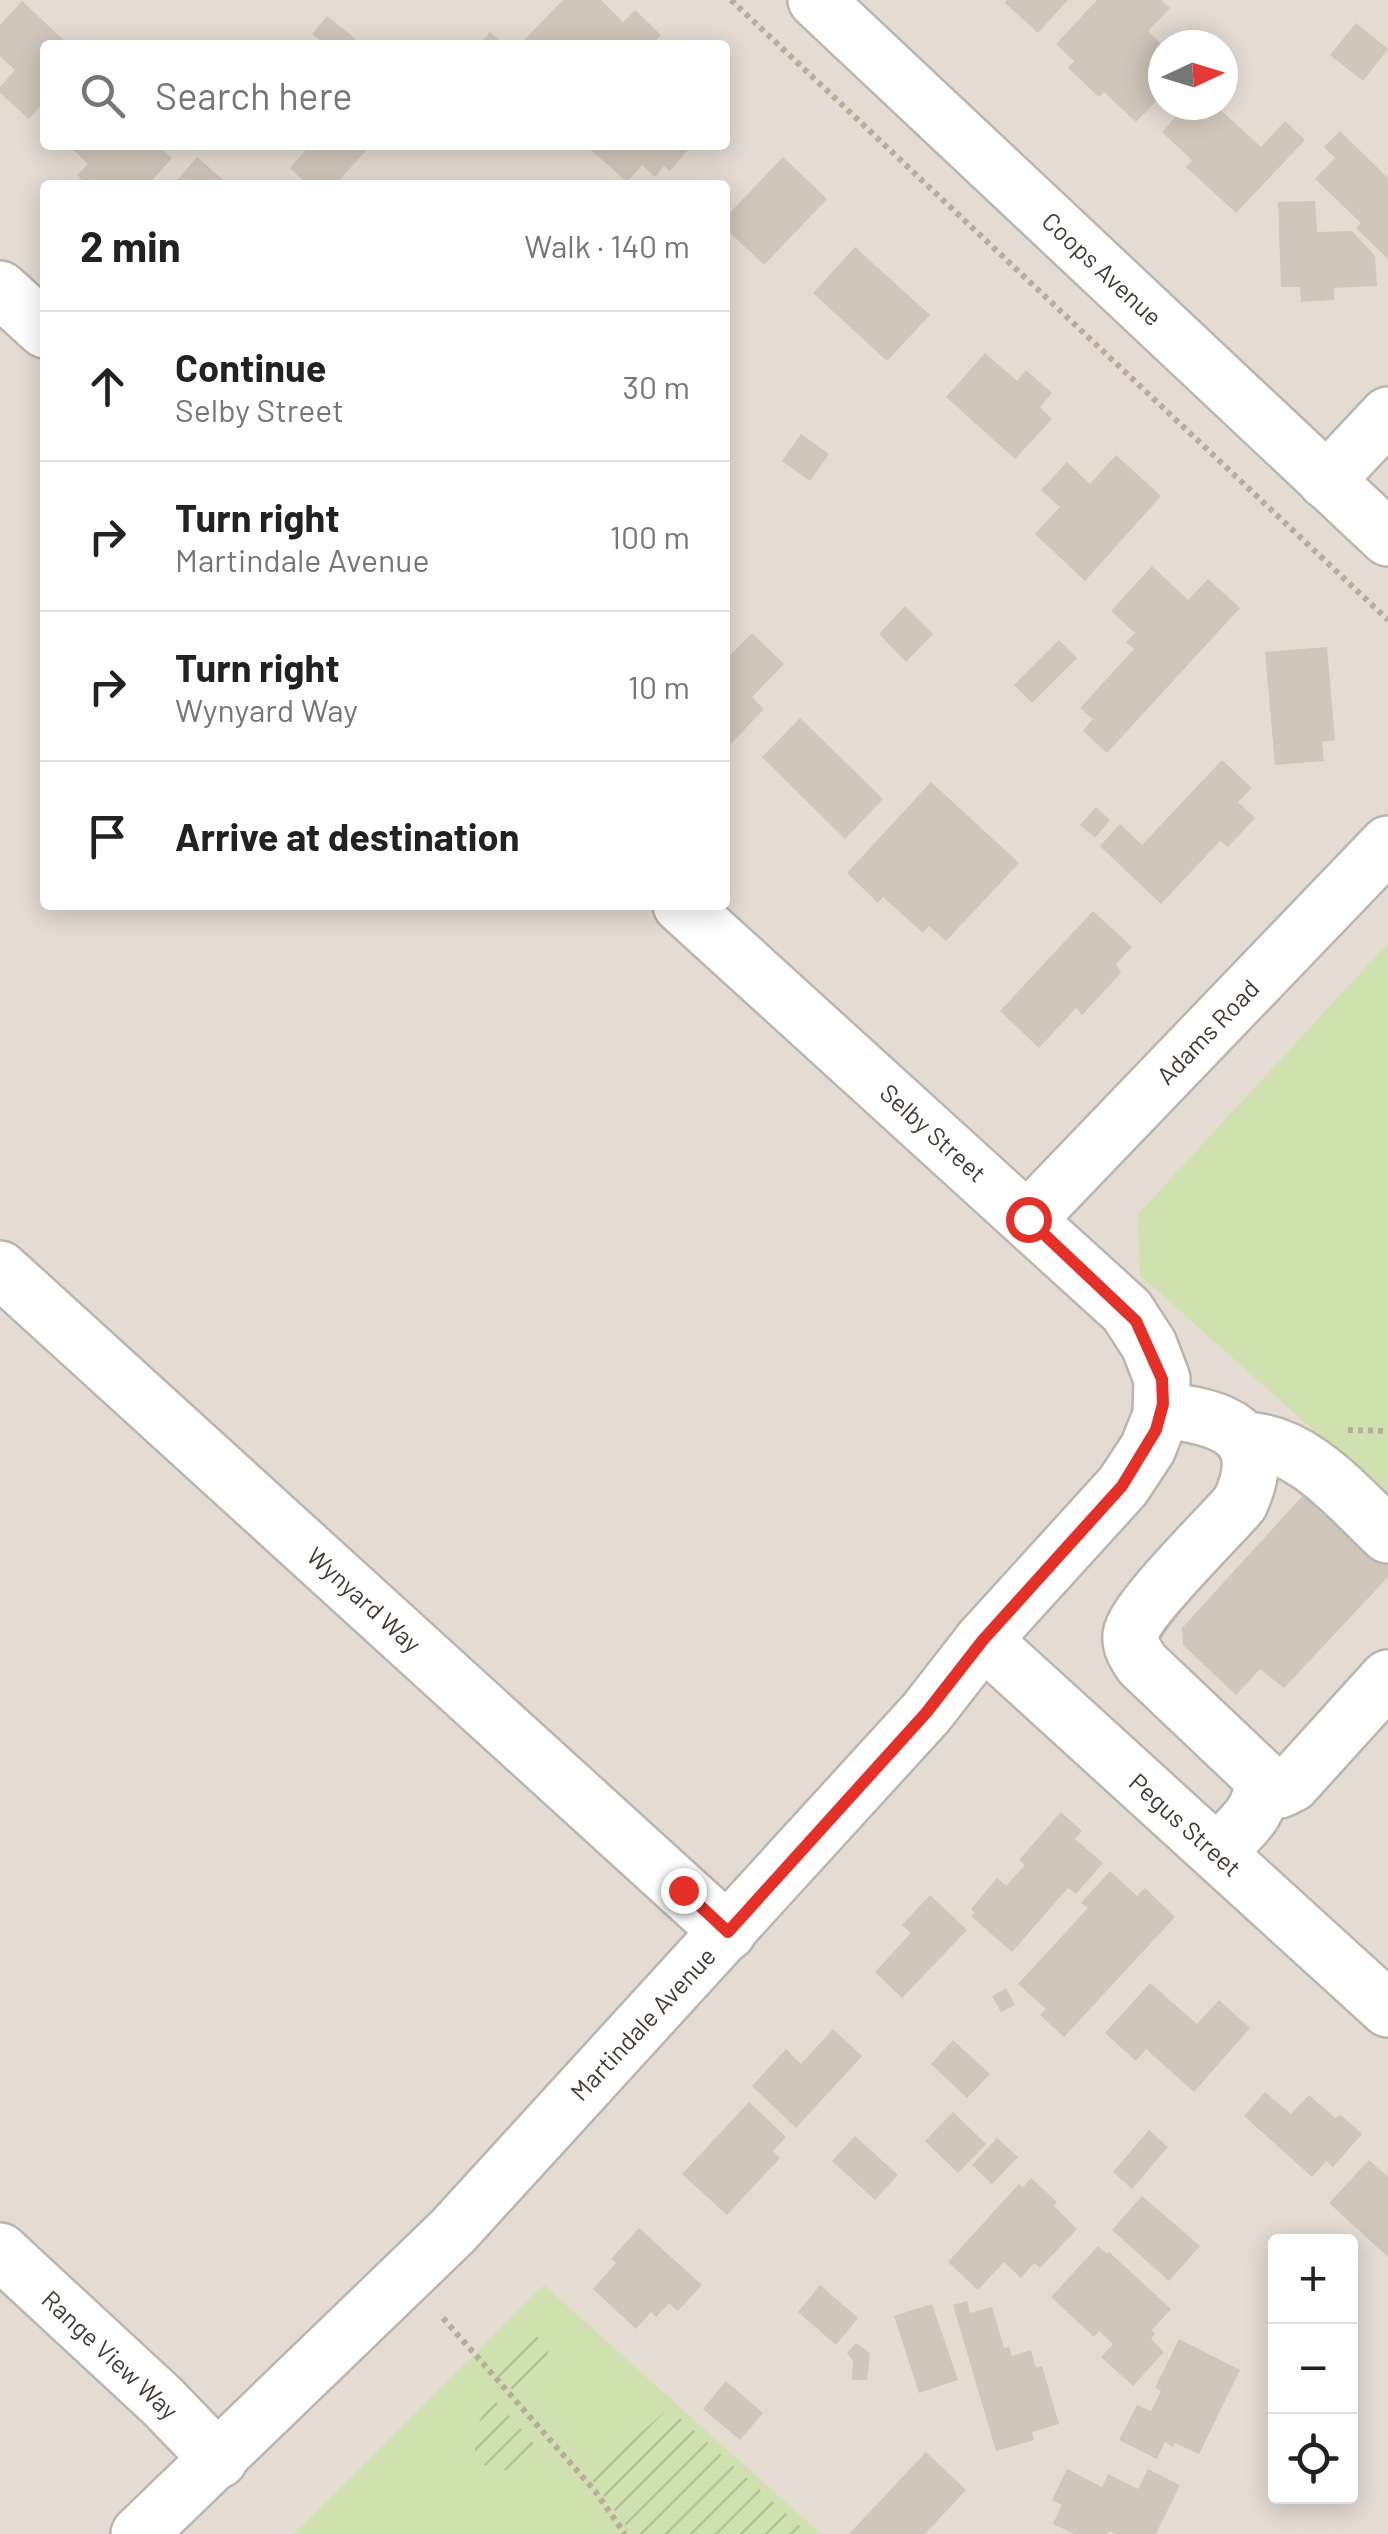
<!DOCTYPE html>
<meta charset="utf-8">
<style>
body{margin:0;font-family:Barlow,sans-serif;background:#f2f2f2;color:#222}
.controls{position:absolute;right:30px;bottom:30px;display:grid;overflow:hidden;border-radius:10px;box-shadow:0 5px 25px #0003}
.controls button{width:90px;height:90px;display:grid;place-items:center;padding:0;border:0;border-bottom:2px solid #e0e0e0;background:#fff;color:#222;font:50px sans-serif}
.compass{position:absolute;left:1148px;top:30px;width:90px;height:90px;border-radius:50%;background:#fff;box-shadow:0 5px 25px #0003;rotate:86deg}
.stop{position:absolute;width:30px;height:30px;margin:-22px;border:8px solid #e43027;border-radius:50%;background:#fff}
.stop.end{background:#e43027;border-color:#fff;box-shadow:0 2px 10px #0008}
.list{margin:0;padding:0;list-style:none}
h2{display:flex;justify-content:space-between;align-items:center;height:130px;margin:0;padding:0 40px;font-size:42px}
h2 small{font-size:32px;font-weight:400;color:#767676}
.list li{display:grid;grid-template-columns:65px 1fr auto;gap:30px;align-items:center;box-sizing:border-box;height:150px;padding:0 40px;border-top:2px solid #e0e0e0}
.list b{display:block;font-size:38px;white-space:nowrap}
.list p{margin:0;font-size:32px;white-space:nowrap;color:#767676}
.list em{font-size:32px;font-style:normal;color:#767676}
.icon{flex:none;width:55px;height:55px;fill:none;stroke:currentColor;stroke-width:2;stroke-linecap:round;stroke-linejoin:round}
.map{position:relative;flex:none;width:1388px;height:2534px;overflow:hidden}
.search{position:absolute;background:#fff;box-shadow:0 5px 25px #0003;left:40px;top:40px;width:690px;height:110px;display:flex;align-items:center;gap:25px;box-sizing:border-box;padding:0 35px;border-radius:10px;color:#767676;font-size:38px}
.panel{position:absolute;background:#fff;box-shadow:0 5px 25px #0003;left:40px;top:180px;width:690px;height:730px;border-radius:10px}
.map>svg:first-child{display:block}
.residential{fill:#e4dcd3;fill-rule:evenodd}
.park{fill:#d0e1b0}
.garden{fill:url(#garden-furrows)}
.building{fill:#d0c6bb}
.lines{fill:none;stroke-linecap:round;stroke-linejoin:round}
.minor-casing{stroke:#bdb5ab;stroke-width:60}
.path{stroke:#bbac9a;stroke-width:6;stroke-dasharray:5 5;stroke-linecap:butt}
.minor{stroke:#fff;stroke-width:55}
.route{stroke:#e43027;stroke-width:12}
.labels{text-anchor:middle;stroke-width:9;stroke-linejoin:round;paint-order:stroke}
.street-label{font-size:25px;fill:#423b35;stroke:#fff}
</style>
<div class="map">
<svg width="1388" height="2534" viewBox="0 0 1388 2534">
<defs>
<pattern id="garden-furrows" width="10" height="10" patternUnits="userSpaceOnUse" patternTransform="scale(2.5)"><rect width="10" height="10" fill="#d0e1b0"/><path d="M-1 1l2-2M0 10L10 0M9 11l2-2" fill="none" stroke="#b4c298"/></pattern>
</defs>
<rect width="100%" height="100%" fill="#f0ebe4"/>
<path class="residential" d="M 0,0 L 1388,0 L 1388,2534 L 0,2534 ZM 45,45 L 725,45 L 725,145 L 45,145 ZM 1163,45 L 1223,45 L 1223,105 L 1163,105 ZM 45,185 L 725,185 L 725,905 L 45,905 ZM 1276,2242 L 1350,2242 L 1350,2496 L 1276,2496 Z"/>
<g class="park">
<path d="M 1388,943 L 1388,1497 L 1140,1275 L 1138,1214 Z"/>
<path d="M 544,2285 L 821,2534 L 294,2534 Z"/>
</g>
<g class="garden">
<path d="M 526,2333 L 538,2337 L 548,2351 C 546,2372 530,2381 522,2400 L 492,2369 C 500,2354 510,2338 526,2333 Z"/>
<path d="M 492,2397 L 541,2451 L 528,2449 L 508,2470 L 492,2470 L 477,2460 C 470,2433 480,2420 492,2397 Z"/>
<path d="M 669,2408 L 809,2534 L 632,2534 L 590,2477 Z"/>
</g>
<g class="building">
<path d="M 563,0 L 601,0 L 623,22 L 635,10 L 661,35 L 652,45 L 519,45 Z"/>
<path d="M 1007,0 L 1068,0 L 1038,33 L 1005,3 Z"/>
<path d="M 1097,0 L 1161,0 L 1170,8 L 1148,31 L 1163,46 L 1163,94 L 1136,122 L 1104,92 L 1099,97 L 1068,68 L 1074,61 L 1056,44 Z"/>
<path d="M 22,1 L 69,45 L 45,45 L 45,101 L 29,119 L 0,93 L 0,87 L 15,70 L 0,56 L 0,25 Z"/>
<path d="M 327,16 L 356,39 L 352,45 L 326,45 L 312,34 Z"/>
<path d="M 1356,23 L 1388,49 L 1363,81 L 1330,55 Z"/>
<path d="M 490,32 L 505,45 L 478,45 Z"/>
<path d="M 1186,105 L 1215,105 L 1261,147 L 1285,121 L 1305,140 L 1236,213 L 1186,167 L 1192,160 L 1162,132 Z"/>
<path d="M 1340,131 L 1388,178 L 1388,259 L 1356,228 L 1361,223 L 1315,179 L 1335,158 L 1324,147 Z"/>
<path d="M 68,145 L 157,145 L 172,158 L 148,185 L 88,185 L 77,175 L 88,164 Z"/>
<path d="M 310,145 L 371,145 L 335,185 L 308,185 L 290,168 Z"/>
<path d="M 585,145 L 692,145 L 670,171 L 664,166 L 655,177 L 642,165 L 627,182 Z"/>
<path d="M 197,157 L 229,185 L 173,185 Z"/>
<path d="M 783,157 L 827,199 L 764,265 L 725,228 L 725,218 Z"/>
<path d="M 1315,201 L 1317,232 L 1352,231 L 1375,256 L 1377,286 L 1334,288 L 1334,300 L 1301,302 L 1300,287 L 1281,287 L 1278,202 Z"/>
<path d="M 855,247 L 930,315 L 887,361 L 813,293 Z"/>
<path d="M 985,353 L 1017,381 L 1026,370 L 1052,393 L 1040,407 L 1052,419 L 1015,459 L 946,397 Z"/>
<path d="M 801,434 L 829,454 L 810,481 L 782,461 Z"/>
<path d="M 1116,455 L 1161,496 L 1085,581 L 1035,534 L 1060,507 L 1041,490 L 1067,462 L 1090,484 Z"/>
<path d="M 1152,566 L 1188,600 L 1208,579 L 1240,608 L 1107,753 L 1083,731 L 1093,719 L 1080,708 L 1134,649 L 1126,642 L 1135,633 L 1111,611 Z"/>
<path d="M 905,606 L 933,634 L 906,662 L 879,634 Z"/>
<path d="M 752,633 L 784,664 L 752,697 L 764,709 L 728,747 L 725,744 L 725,660 Z"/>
<path d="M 1059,640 L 1077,658 L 1032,703 L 1014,685 Z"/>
<path d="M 1327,647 L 1335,740 L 1322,742 L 1324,761 L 1275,765 L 1265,652 Z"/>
<path d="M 800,718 L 883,799 L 845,839 L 762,757 Z"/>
<path d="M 1222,760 L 1252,788 L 1238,802 L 1255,818 L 1228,847 L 1220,841 L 1161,904 L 1100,846 L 1120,824 L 1142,845 Z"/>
<path d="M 931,782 L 1019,863 L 946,941 L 929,926 L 923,933 L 883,897 L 878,903 L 847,873 Z"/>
<path d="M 1096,807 L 1110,820 L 1095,838 L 1080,825 Z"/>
<path d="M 1093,911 L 1132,947 L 1116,964 L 1121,973 L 1082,1015 L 1076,1008 L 1039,1048 L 1000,1011 Z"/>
<path d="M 1307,1491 L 1388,1566 L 1388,1577 L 1284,1688 L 1260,1669 L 1236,1695 L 1183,1645 L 1182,1628 Z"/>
<path d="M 1061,1812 L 1082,1831 L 1075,1839 L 1103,1863 L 1076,1894 L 1068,1888 L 1012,1952 L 971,1916 L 975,1913 L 971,1909 L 997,1878 L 1006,1886 L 1025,1865 L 1019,1860 Z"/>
<path d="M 1110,1871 L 1137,1896 L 1145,1888 L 1175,1917 L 1064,2037 L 1040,2015 L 1046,2009 L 1018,1984 L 1088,1908 L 1081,1903 Z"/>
<path d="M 930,1895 L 967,1930 L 902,1998 L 875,1972 L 911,1933 L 902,1925 Z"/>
<path d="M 1150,1983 L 1197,2024 L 1219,2000 L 1250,2028 L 1194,2092 L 1146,2049 L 1136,2061 L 1105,2033 Z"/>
<path d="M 1006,1988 L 1015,2005 L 1001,2012 L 992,1996 Z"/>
<path d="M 833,2029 L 862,2056 L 796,2128 L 752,2086 L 786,2049 L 801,2064 Z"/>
<path d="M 953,2040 L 990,2074 L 967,2098 L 931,2064 Z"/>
<path d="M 1265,2092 L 1291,2114 L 1309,2095 L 1335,2118 L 1341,2115 L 1362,2134 L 1333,2167 L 1326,2161 L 1312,2177 L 1244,2116 Z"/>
<path d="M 749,2102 L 786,2137 L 773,2151 L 780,2158 L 727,2215 L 682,2174 Z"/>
<path d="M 953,2112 L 986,2144 L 958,2173 L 925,2141 Z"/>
<path d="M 1149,2130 L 1168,2147 L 1132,2189 L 1113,2172 Z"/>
<path d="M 855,2136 L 898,2175 L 875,2200 L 832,2161 Z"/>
<path d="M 997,2138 L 1018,2157 L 992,2184 L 972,2165 Z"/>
<path d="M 1369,2160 L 1388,2177 L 1388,2257 L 1329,2203 Z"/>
<path d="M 1031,2178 L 1057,2202 L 1054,2206 L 1077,2229 L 1040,2268 L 1034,2263 L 1021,2278 L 1004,2262 L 978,2290 L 948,2262 L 1019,2184 L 1023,2187 Z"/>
<path d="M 1142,2196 L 1200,2246 L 1169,2281 L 1112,2230 Z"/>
<path d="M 639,2228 L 702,2285 L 678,2311 L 669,2303 L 656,2317 L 651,2312 L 636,2329 L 593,2289 L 616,2263 L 611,2259 Z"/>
<path d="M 1098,2246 L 1107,2254 L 1109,2252 L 1171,2309 L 1152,2330 L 1155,2334 L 1151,2339 L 1164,2352 L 1133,2386 L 1101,2357 L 1113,2344 L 1099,2331 L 1094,2337 L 1051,2297 Z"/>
<path d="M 820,2285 L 858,2318 L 836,2345 L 798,2312 Z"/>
<path d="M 967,2301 L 970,2313 L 992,2307 L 1004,2348 L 1009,2347 L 1012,2356 L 1031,2350 L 1036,2368 L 1042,2366 L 1059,2424 L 1032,2432 L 1034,2440 L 996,2451 L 953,2305 Z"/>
<path d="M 932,2304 L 958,2380 L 919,2393 L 894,2316 Z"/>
<path d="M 1179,2339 L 1240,2370 L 1199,2454 L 1175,2443 L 1173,2447 L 1165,2442 L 1157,2459 L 1119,2440 L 1137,2405 L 1151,2411 L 1161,2391 L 1155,2388 Z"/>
<path d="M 856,2343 L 870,2353 L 867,2380 L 852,2380 L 853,2361 L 847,2353 Z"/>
<path d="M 726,2381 L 763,2413 L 740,2440 L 703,2409 Z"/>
<path d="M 926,2452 L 966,2490 L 925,2534 L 849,2534 Z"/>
<path d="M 1067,2469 L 1102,2487 L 1108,2474 L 1138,2489 L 1148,2469 L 1180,2485 L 1156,2534 L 1116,2534 L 1109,2531 L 1108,2534 L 1074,2534 L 1053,2524 L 1062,2505 L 1052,2500 Z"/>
</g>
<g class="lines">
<g class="minor-casing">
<g id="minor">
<path d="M 816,0 L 1388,538"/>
<path d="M 0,289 L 45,330"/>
<path d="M 1326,481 L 1388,415"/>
<path d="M 1028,1219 L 1388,844"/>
<path d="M 0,1269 L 728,1932"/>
<path d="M 1162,1410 C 1221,1417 1273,1431 1240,1503 C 1220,1527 1134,1610 1131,1635 C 1130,1647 1136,1655 1142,1664 L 1261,1777 C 1266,1811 1238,1830 1217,1852"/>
<path d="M 1244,1440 C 1304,1442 1347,1497 1388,1535"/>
<path d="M 983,1640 L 1388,2009"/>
<path d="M 1262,1787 L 1280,1790 L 1292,1784 L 1388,1678"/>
<path d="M 0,2251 L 162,2401 L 219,2460"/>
<path d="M 139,2534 L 453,2231 L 926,1713 L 983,1640 L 1123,1486 L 1148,1448 L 1161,1415 L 1162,1379 L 1149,1345 L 1127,1311 L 681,905"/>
</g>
</g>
<g class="path">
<path d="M 731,0 L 1388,620"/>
<path d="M 1348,1430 L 1388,1431"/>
<path d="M 443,2318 L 595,2491 L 625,2534"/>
</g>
<use href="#minor" class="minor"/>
</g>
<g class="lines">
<path class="route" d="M 683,1890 L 728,1932 L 926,1713 L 983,1640 L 1122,1486 L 1156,1430 L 1163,1404 L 1162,1379 L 1136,1321 L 1028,1219"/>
</g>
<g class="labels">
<g class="street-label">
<text transform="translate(1102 269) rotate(43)" y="9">Coops Avenue</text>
<text transform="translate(1208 1032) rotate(-46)" y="9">Adams Road</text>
<text transform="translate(933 1133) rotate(42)" y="9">Selby Street</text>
<text transform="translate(364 1600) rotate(42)" y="9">Wynyard Way</text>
<text transform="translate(1185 1825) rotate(42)" y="9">Pegus Street</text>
<text transform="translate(643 2024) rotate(-47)" y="9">Martindale Avenue</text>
<text transform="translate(110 2355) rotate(43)" y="9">Range View Way</text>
</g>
</g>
</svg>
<div class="controls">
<button>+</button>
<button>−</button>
<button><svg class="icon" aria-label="locate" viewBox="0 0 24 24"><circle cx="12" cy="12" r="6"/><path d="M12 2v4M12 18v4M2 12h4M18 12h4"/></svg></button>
</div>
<svg class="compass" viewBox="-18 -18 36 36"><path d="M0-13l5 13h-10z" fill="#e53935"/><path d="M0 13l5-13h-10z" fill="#767676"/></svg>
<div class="stop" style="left:1028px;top:1219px"></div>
<div class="stop end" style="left:683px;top:1890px"></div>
<div class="search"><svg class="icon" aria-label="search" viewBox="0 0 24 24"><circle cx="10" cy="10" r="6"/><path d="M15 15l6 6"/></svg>Search here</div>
<section class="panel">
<h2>2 min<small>Walk · 140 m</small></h2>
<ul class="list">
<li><svg class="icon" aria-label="ahead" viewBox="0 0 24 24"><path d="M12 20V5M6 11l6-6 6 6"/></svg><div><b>Continue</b><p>Selby Street</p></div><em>30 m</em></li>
<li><svg class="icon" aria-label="right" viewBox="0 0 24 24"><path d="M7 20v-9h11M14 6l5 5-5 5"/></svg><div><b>Turn right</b><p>Martindale Avenue</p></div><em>100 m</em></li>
<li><svg class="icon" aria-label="right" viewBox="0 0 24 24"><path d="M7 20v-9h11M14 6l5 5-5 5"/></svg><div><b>Turn right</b><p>Wynyard Way</p></div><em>10 m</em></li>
<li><svg class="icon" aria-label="arrive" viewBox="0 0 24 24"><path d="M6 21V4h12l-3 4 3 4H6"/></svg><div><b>Arrive at destination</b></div></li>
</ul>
</section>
</div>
